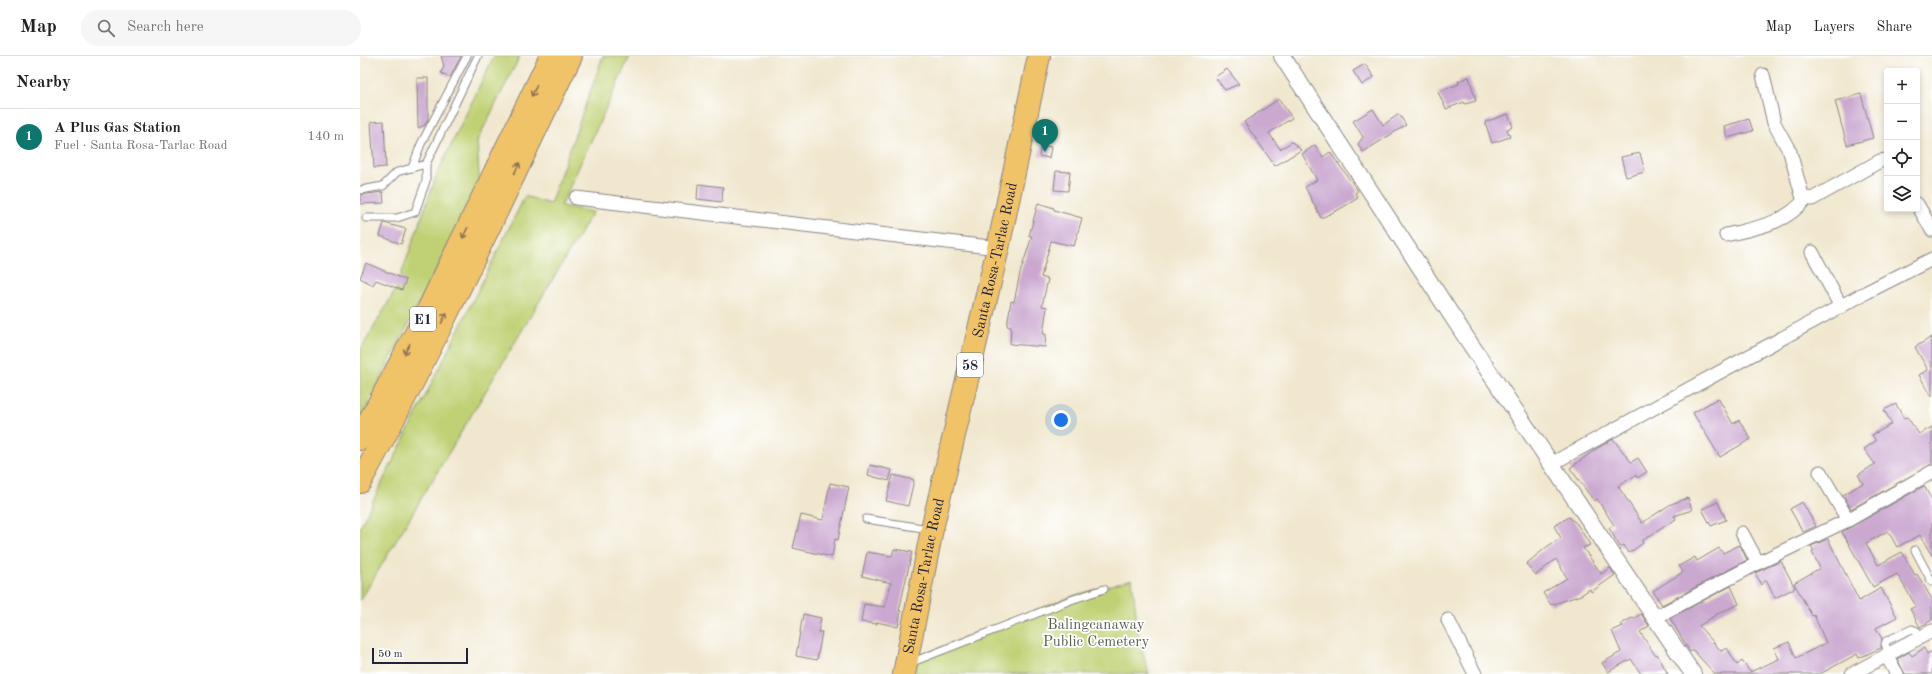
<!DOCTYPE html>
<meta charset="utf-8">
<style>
body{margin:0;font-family:"Old Standard TT",serif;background:#f6f6f6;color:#222}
.controls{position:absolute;right:12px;top:12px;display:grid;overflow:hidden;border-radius:4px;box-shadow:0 2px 6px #0003}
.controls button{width:36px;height:36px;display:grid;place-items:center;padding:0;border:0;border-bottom:1px solid #e0e0e0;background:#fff;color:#222;font:20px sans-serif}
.scale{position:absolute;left:12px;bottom:10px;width:96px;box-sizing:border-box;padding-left:4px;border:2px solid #22223b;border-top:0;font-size:11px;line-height:14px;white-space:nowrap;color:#22223b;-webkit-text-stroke:3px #fff;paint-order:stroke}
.you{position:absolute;left:701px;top:364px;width:14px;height:14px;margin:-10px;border:3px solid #fff;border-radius:50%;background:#1a73e8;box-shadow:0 0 0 6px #1a73e833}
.badge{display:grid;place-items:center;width:26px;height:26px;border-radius:50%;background:#0f766e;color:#fff;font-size:13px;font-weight:700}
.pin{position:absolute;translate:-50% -33px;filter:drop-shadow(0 1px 2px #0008)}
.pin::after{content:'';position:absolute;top:21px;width:14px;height:12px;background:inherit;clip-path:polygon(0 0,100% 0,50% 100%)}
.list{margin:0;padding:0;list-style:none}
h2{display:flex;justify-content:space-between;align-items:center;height:52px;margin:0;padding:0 16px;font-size:17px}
h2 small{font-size:13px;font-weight:400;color:#767676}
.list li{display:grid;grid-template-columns:26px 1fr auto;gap:12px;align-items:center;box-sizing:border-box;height:56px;padding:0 16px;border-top:1px solid #e0e0e0}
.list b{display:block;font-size:15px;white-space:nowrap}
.list p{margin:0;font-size:13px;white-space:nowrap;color:#767676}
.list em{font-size:13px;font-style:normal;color:#767676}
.icon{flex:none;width:22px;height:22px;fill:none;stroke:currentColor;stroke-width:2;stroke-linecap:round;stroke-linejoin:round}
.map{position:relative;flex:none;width:1572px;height:618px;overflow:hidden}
header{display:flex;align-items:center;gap:24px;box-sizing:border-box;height:56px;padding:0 20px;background:#fff;border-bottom:1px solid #e0e0e0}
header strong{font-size:19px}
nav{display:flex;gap:22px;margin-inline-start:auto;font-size:14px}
.search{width:280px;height:36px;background:#f6f6f6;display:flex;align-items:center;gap:10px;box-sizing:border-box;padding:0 14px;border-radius:22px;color:#767676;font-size:15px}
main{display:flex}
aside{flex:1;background:#fff}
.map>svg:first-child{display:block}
.green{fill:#c0d174;stroke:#717a58}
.building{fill:#cba8d0}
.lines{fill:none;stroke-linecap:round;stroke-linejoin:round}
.service-casing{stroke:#898484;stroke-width:9}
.minor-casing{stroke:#898484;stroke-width:15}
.tertiary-casing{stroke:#898484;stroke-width:18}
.trunk-casing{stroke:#898484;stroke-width:24}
.motorway-casing{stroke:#898484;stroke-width:24}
.service{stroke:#fff;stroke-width:7}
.minor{stroke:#fff;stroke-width:13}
.tertiary{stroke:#fff;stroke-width:16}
.trunk{stroke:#f1c369;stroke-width:22}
.motorway{stroke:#f1c369;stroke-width:22}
.oneway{stroke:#8a7252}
.labels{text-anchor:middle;stroke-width:3.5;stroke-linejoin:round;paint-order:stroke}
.shield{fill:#fff;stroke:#646476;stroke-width:1}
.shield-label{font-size:14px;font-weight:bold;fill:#22223b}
.street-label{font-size:15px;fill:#22223b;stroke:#fff}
.park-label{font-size:15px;fill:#595f4f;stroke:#fff}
</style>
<header>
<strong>Map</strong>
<div class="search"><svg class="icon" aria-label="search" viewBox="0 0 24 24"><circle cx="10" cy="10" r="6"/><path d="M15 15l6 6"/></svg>Search here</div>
<nav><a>Map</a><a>Layers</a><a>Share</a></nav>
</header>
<main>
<aside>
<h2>Nearby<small></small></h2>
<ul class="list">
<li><span class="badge">1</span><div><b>A Plus Gas Station</b><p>Fuel · Santa Rosa-Tarlac Road</p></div><em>140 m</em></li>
</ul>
</aside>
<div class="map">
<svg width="1572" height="618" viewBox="0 0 1572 618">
<rect width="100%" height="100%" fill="#fff"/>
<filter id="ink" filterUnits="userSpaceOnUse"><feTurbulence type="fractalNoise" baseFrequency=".025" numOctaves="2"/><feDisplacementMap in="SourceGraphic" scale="8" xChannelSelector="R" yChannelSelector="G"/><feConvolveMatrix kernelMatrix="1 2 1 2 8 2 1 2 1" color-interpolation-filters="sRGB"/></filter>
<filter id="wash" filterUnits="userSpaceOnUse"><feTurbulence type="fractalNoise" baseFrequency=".012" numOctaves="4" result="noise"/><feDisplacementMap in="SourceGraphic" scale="16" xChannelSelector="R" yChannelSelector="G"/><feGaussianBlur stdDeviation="0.9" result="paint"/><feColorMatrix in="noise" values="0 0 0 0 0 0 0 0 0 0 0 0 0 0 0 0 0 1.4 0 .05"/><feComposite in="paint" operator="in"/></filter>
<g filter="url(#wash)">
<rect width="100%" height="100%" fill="#f0e7ce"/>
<g class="green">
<path d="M 134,0 L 160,0 L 117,85 L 120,136 L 91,185 L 0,363 L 0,295 L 36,233 L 77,118 Z"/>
<path d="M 243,0 L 270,0 L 201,150 L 233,156 L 0,545 L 0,471 L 165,140 L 190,148 Z"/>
<path d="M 772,523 L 779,584 L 789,618 L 555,618 L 559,600 L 713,540 Z"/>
</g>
<g id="blocks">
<g class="building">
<path d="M 81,0 L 101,0 L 90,21 L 81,17 L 84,10 Z"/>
<path d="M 1005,8 L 1014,21 L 1002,29 L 993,15 Z"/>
<path d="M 867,13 L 879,28 L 865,34 L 855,21 Z"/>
<path d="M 1109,21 L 1116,45 L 1105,48 L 1104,46 L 1086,53 L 1078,36 L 1099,28 L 1098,25 Z"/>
<path d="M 57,22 L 68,22 L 68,63 L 65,69 L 58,72 Z"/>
<path d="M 1501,38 L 1513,82 L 1487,89 L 1475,45 Z"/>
<path d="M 919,43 L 932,62 L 909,77 L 920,93 L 932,86 L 941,94 L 915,110 L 884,66 Z"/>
<path d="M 1013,53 L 1023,69 L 1039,58 L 1046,69 L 1003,96 L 998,88 L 1003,81 L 993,65 Z"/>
<path d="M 1148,58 L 1153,71 L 1147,73 L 1150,81 L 1132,87 L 1125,66 Z"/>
<path d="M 1389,63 L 1393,75 L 1367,82 L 1364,70 Z"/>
<path d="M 24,65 L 26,111 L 14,112 L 11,66 Z"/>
<path d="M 681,89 L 691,91 L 689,102 L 679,100 Z"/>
<path d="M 955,89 L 963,101 L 970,96 L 998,135 L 995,137 L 998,142 L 980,153 L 961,162 L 945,131 L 957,124 L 942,98 Z"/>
<path d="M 1280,97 L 1285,116 L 1266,121 L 1261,101 Z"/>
<path d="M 696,115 L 710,116 L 708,135 L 694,134 Z"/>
<path d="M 338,128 L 363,131 L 362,146 L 337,143 Z"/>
<path d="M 23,136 L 24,147 L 0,148 L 0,139 Z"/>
<path d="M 678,147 L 694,152 L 694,154 L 722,162 L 714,190 L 691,185 L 681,221 L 688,223 L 682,250 L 687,251 L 683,278 L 686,278 L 685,291 L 650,288 L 651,271 L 647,270 L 651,245 L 654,246 L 660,217 L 672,180 L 669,180 Z"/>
<path d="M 24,167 L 46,173 L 41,188 L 20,180 Z"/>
<path d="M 6,207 L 46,224 L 42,234 L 16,224 L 13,229 L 0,222 Z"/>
<path d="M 1572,281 L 1572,341 L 1559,319 L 1568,314 L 1555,291 Z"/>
<path d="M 1358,342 L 1373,368 L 1379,364 L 1391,383 L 1360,401 L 1333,357 Z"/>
<path d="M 1536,348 L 1544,363 L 1547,361 L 1559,378 L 1572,371 L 1572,408 L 1491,453 L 1483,439 L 1503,427 L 1498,419 L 1515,408 L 1504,393 L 1516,385 L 1512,379 L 1532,368 L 1524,354 Z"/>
<path d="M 1253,383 L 1271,406 L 1278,402 L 1287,416 L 1277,422 L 1276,419 L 1258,430 L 1282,467 L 1311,448 L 1328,442 L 1332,454 L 1314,460 L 1316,463 L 1282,485 L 1283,487 L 1269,497 L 1264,489 L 1260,491 L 1249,472 L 1254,469 L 1237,443 L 1234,445 L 1210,412 L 1236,393 Z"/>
<path d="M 510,409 L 532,414 L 529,425 L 508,419 Z"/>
<path d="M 533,419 L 554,424 L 548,450 L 526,445 Z"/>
<path d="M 470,427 L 489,431 L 478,484 L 475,483 L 472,501 L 433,492 L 441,459 L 463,464 Z"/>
<path d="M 1564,430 L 1572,444 L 1572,500 L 1560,479 L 1537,491 L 1528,475 L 1506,487 L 1518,509 L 1542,496 L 1555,519 L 1557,518 L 1572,543 L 1572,564 L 1560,571 L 1550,553 L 1556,550 L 1537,518 L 1513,531 L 1482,476 Z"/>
<path d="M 1358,446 L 1366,464 L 1351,470 L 1342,453 Z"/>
<path d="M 1442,446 L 1456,470 L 1443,476 L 1430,453 Z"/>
<path d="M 1209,461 L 1217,468 L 1230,489 L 1223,492 L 1240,516 L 1241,518 L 1250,512 L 1255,519 L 1231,536 L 1230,533 L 1221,539 L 1191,549 L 1183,537 L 1207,522 L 1196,503 L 1176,519 L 1166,508 L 1188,490 L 1201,482 L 1194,470 Z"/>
<path d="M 1468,483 L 1499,545 L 1521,532 L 1537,561 L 1516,572 L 1522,583 L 1521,592 L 1499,602 L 1497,598 L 1460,618 L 1355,618 L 1333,594 L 1330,596 L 1310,562 L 1371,530 L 1379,548 L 1357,558 L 1339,570 L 1361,595 L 1367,592 L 1377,609 L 1382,605 L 1390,616 L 1419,603 L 1414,592 L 1429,586 L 1436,602 L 1466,587 L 1454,559 L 1452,560 L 1434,527 L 1460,512 L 1452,496 L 1454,495 L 1451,490 Z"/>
<path d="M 1380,489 L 1387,504 L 1302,549 L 1293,535 L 1323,516 L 1319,510 L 1335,501 L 1337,505 L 1359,492 L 1363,497 Z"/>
<path d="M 534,493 L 552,496 L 539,555 L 541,555 L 538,571 L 517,566 L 517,568 L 501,566 L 504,548 L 525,551 L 531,527 L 502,520 L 507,496 L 532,500 Z"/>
<path d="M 1421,505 L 1435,532 L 1415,542 L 1406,524 L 1402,529 L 1395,517 Z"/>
<path d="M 443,558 L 461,562 L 458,576 L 462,576 L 457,604 L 436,600 Z"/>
<path d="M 1281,558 L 1289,570 L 1280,576 L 1295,599 L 1297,598 L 1308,618 L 1281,618 L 1271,603 L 1248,616 L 1242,607 L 1261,596 L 1252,575 L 1263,570 L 1261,568 L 1272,562 L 1273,563 Z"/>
<path d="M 1564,592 L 1567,598 L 1572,595 L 1572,618 L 1545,618 L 1537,603 L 1549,596 L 1552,600 Z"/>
</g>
</g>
</g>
<g filter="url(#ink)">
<use href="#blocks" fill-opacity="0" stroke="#898484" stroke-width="1"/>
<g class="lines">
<g class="service-casing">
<g id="service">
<path d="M 52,112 L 61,88 L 107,0"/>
<path d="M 1,134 L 23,130 L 37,116 L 66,108"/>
<path d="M 6,162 L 37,162 L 55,156 L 66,125 L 66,108 L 118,0"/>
<path d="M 506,463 L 569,473"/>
<path d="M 1555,494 L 1572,526"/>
<path d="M 1529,598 L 1525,588 L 1526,585 L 1552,573 L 1557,575 L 1560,581"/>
<path d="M 550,607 L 711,544 L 744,533"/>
</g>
</g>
<g class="minor-casing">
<g id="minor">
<path d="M 1403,19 L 1414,67 L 1430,96 L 1442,139 L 1446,142 L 1452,143 L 1520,105 L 1527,104"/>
<path d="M 216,142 L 638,192"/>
<path d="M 1557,148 L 1572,174"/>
<path d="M 1366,179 C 1396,172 1426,168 1446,142"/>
<path d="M 1452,196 L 1481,251"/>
<path d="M 1191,408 L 1507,236 L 1572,203"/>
<path d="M 1460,416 L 1488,464"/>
<path d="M 1382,477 L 1398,507"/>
<path d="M 1296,561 L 1398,507 L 1488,464 L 1572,416"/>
<path d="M 1088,564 L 1115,618"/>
<path d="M 1526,599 L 1537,618"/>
<path d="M 1492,618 L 1572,575"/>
</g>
</g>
<g class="tertiary-casing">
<path id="tertiary" d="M 922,0 L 1111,289 L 1333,618"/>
</g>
<g class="trunk-casing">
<g id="trunk">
<path id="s1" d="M 544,618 L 572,473 L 638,192 L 679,0"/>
</g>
</g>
<g class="motorway-casing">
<g id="motorway">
<path d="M 0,383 L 67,256 L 191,0"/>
<path d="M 0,426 C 76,287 142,143 211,0"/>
</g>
</g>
<use href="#service" class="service"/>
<use href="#minor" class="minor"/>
<use href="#tertiary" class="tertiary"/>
<use href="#trunk" class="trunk"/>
<use href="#motorway" class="motorway"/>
</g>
<defs><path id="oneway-shaft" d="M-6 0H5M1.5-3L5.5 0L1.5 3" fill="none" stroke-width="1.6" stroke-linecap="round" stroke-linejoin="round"/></defs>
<g class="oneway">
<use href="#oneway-shaft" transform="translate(174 35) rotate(116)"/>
<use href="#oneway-shaft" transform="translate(157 112) rotate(-64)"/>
<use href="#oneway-shaft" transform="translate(105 177) rotate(116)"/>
<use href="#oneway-shaft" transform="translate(84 262) rotate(-64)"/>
<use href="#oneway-shaft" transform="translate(47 293) rotate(118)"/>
</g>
</g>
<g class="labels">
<g class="shield">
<rect x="50" y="251" width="26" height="24" rx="3"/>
<rect x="597" y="297" width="26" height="24" rx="3"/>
</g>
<g class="shield-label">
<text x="63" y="268">E1</text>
<text x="610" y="314">58</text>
</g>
<g class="street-label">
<text dy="5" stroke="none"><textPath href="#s1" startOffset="424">Santa Rosa-Tarlac Road</textPath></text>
<text dy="5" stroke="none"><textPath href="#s1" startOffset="100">Santa Rosa-Tarlac Road</textPath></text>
</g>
<g class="park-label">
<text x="736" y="573">Balingcanaway<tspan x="736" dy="17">Public Cemetery</tspan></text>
</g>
</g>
</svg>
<div class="controls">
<button>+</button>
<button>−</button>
<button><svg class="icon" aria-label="locate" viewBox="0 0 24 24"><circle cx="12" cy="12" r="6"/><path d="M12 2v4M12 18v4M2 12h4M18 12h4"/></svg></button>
<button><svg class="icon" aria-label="layers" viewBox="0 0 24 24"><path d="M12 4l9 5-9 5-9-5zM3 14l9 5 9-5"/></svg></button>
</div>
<div class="scale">50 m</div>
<div class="you"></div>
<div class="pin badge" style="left:685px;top:96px">1</div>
</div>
</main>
